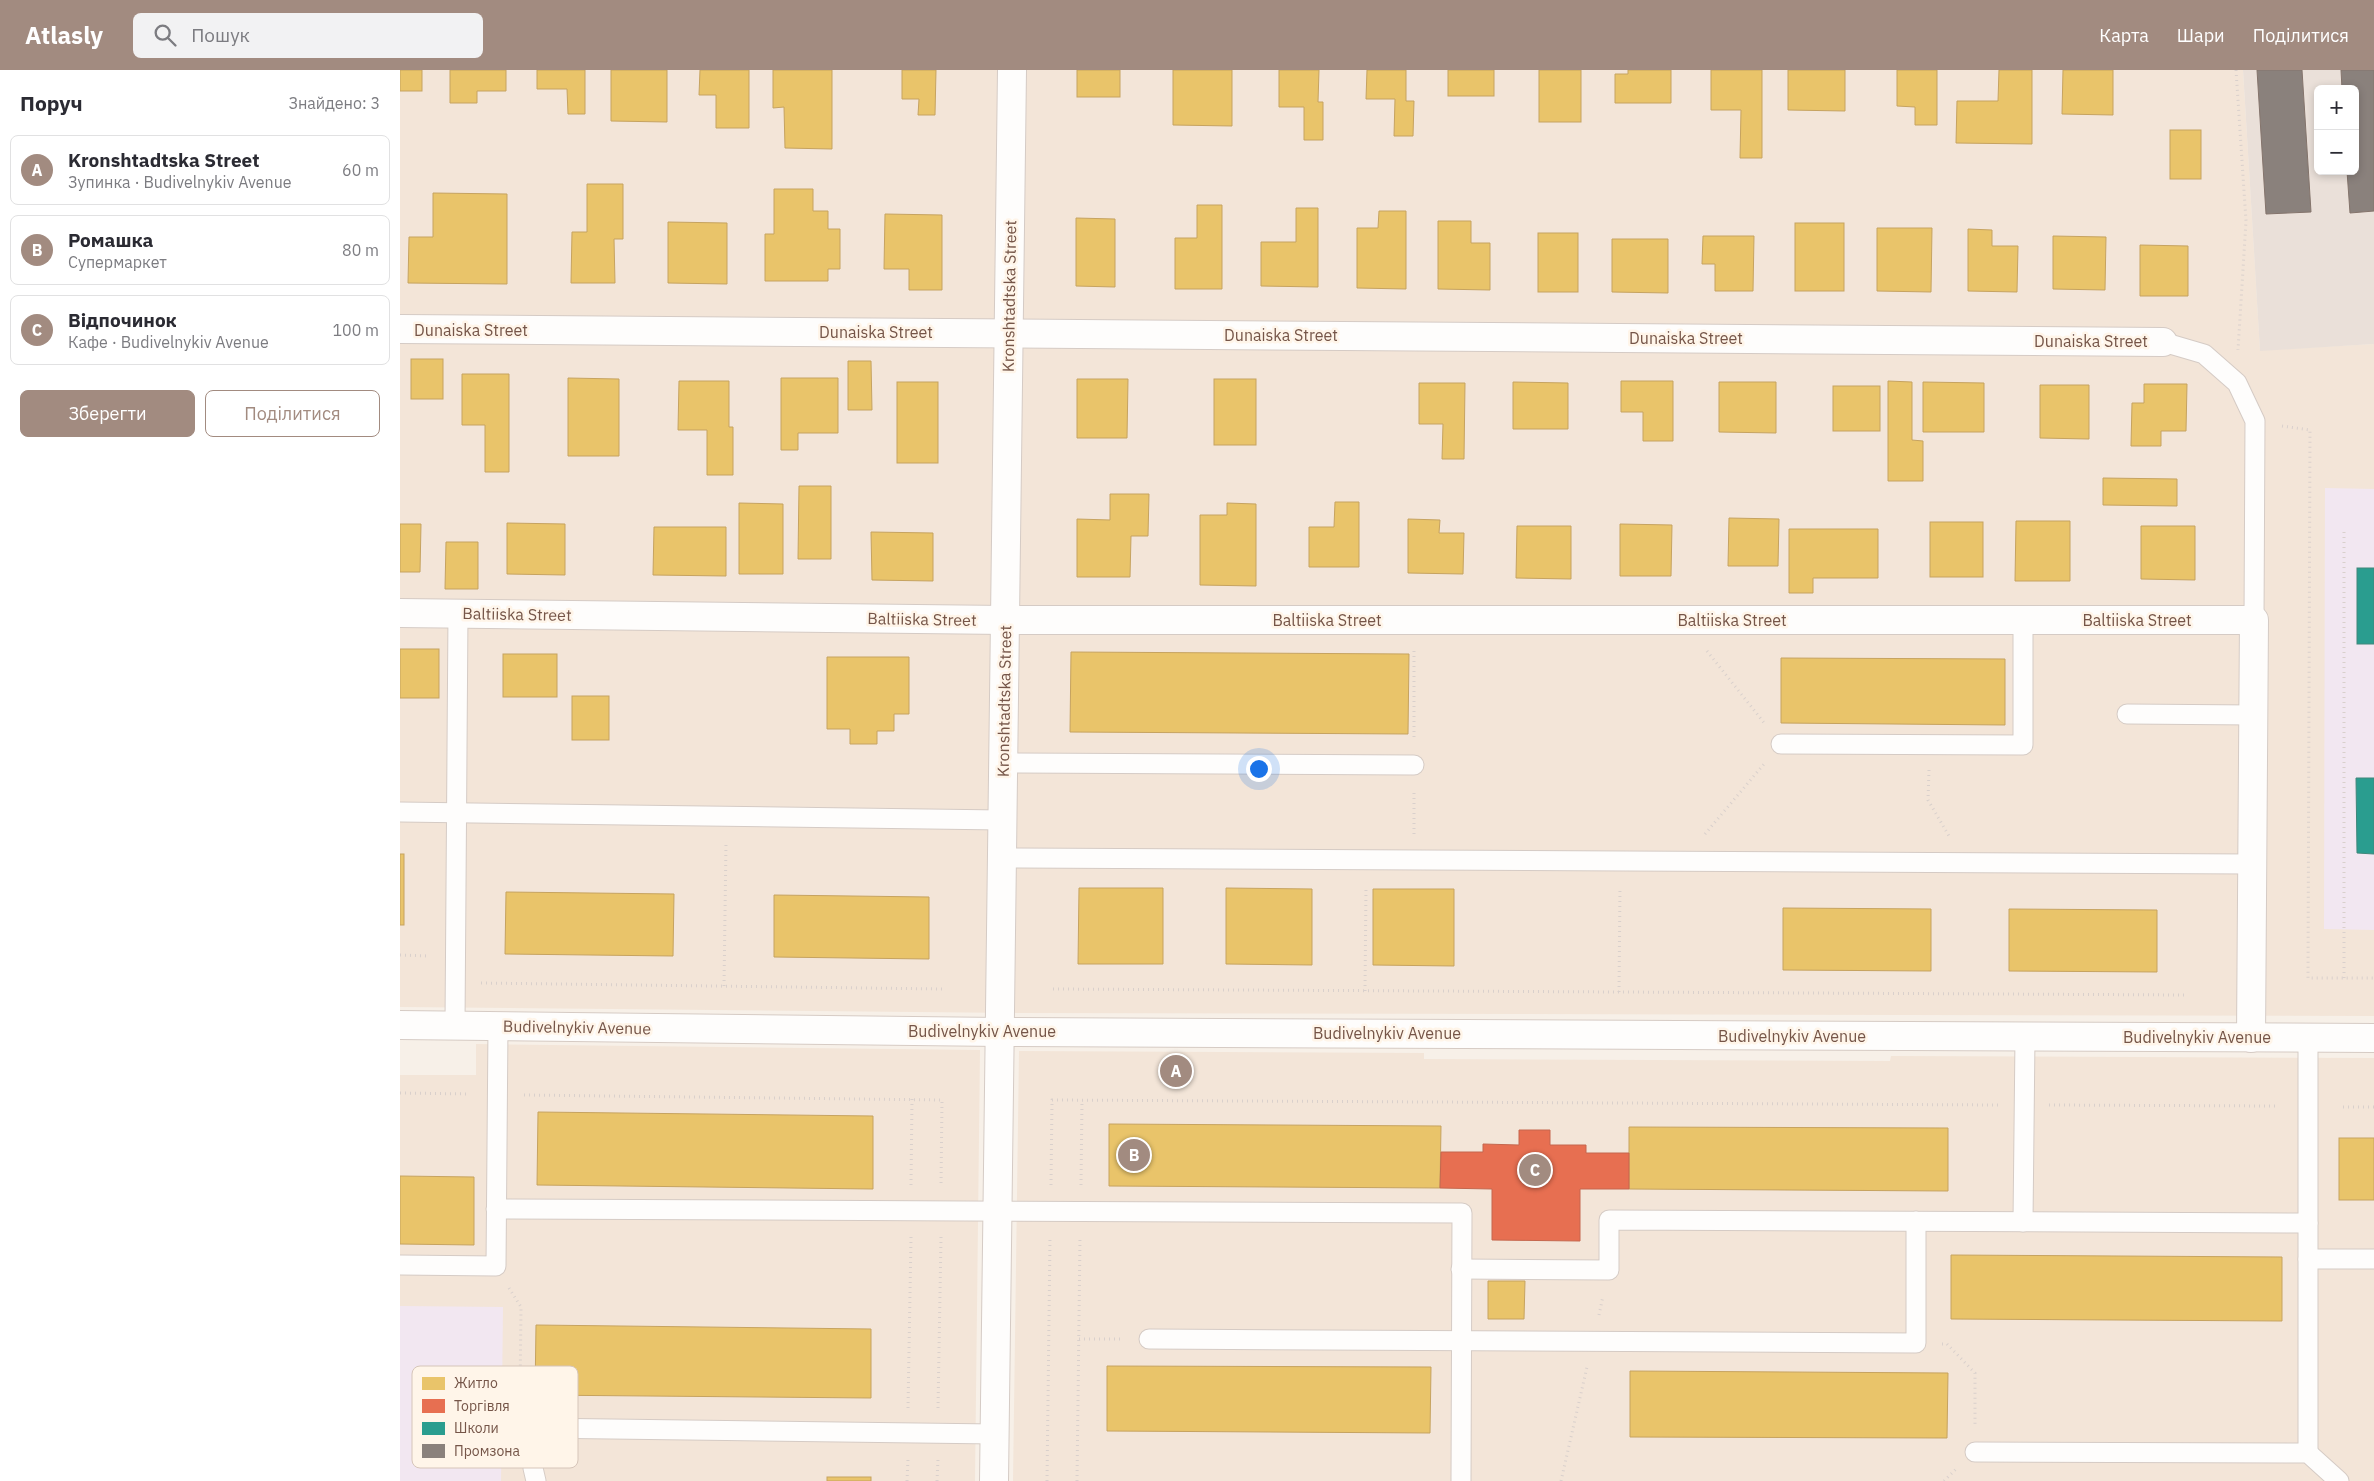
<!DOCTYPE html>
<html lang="uk">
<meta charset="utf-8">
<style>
body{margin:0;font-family:"IBM Plex Sans",sans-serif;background:#f2f2f3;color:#2b2b33}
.controls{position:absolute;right:15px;top:15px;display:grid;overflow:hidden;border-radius:8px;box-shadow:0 2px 8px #0003}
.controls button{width:45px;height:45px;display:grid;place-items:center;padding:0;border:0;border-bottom:1px solid #e1e1e2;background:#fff;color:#2b2b33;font:25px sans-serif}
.you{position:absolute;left:858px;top:698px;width:18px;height:18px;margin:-12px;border:4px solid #fff;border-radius:50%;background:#1a73e8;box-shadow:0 0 0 8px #1a73e833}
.badge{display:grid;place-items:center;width:32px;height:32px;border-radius:50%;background:#a28b80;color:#fff;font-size:16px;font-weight:700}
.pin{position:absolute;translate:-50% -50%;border:2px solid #fff;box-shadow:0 1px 5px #0006}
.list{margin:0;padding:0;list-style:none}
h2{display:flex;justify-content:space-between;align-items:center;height:65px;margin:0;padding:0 20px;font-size:21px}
h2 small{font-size:16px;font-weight:400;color:#7c7c81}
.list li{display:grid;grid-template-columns:32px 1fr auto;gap:15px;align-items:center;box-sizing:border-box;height:70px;margin:0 10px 10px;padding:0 10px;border:1px solid #e1e1e2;border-radius:8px}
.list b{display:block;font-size:19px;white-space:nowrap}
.list p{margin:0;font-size:16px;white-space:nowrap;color:#7c7c81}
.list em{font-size:16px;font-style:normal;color:#7c7c81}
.actions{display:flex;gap:10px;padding:15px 20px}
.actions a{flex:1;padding:11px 0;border:1px solid #a28b80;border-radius:8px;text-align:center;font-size:18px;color:#a28b80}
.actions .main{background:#a28b80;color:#fff}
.icon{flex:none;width:28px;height:28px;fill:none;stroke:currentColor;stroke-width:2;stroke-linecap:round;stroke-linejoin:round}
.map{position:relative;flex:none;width:1974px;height:1411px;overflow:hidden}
header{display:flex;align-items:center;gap:30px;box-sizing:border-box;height:70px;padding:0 25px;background:#a28b80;color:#fff}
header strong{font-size:24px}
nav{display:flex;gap:28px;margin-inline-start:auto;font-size:18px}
.search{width:350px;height:45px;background:#f2f2f3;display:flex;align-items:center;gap:12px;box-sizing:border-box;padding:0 18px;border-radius:8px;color:#7c7c81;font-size:19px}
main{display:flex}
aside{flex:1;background:#fff}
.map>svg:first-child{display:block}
.residential{fill:#f3e5d8}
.industrial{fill:#eae0d9;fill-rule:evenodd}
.education{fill:#f2e7f1}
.homes{fill:#e9c46a;stroke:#c6a360}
.shops{fill:#e76f51;stroke:#c5674e}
.schools{fill:#2a9d8f;stroke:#40877a}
.industry{fill:#8a817c;stroke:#84746c}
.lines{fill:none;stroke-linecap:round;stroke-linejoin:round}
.lane-casing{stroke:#d5cbc5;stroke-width:21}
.street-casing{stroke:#d5cbc5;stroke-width:30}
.secondary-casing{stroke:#d6cbc4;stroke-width:30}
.path{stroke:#d9d0cc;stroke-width:3;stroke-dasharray:1 4;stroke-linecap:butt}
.lane{stroke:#fefdfc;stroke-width:19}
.street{stroke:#fefdfc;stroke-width:28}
.secondary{stroke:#fefdfc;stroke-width:28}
.labels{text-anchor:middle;stroke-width:5;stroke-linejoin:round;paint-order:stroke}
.street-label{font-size:16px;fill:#755548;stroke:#fff5e9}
.key{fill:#fff5e9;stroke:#d6c5b9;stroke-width:1}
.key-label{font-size:14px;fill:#755548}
</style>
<header>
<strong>Atlasly</strong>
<div class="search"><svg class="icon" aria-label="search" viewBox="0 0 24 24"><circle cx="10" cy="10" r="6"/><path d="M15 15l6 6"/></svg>Пошук</div>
<nav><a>Карта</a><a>Шари</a><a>Поділитися</a></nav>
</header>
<main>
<aside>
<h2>Поруч<small>Знайдено: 3</small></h2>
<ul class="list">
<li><span class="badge">A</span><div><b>Kronshtadtska Street</b><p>Зупинка · Budivelnykiv Avenue</p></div><em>60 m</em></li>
<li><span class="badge">B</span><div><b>Ромашка</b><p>Супермаркет</p></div><em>80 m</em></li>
<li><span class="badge">C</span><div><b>Відпочинок</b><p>Кафе · Budivelnykiv Avenue</p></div><em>100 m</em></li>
</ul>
<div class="actions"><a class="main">Зберегти</a><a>Поділитися</a></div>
</aside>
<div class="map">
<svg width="1974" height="1411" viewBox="0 0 1974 1411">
<rect width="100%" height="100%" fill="#f7f0e8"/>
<g class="residential">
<path d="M 0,0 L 1843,0 L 1860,280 L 1974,274 L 1974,946 L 619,943 L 0,937 Z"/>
<path d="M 76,974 L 580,980 L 575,1411 L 0,1411 L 0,1005 L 76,1005 Z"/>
<path d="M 619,981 L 1024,983 L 1024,989 L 1490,991 L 1491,986 L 1974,988 L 1974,1411 L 613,1411 Z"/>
</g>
<path class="industrial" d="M 1843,0 L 1974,0 L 1974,274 L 1860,281 ZM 1918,19 L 1955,19 L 1955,101 L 1918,101 Z"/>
<g class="education">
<path d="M 1925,418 L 1974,419 L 1974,860 L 1924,859 Z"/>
<path d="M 0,1236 L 103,1237 L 101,1411 L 0,1411 Z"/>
</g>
<g class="homes">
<rect x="0" y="0" width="22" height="21"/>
<path d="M 50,0 L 106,0 L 106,21 L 77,21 L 77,33 L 50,33 Z"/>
<path d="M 137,0 L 185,0 L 185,44 L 168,44 L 167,19 L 137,19 Z"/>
<path d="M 211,0 L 267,0 L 267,52 L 211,51 Z"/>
<path d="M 300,0 L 349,0 L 349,58 L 316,58 L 316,25 L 299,25 Z"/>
<path d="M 373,0 L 432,0 L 432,79 L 385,78 L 384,37 L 373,38 Z"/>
<path d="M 502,0 L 536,0 L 535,45 L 518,45 L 519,29 L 502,29 Z"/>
<rect x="677" y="0" width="43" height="27"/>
<path d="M 773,0 L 832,0 L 832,56 L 773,55 Z"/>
<path d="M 879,0 L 919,0 L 918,32 L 923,32 L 923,70 L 904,70 L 904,37 L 879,37 Z"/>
<path d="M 967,0 L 1006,0 L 1006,31 L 1014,31 L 1013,66 L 994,66 L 995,29 L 966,29 Z"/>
<rect x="1048" y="0" width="46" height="26"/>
<rect x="1139" y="0" width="42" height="52"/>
<path d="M 1228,0 L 1271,0 L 1271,33 L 1215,33 L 1215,4 L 1228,4 Z"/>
<path d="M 1311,0 L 1362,0 L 1362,88 L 1340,88 L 1341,40 L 1311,40 Z"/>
<path d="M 1388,0 L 1445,0 L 1445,41 L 1388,40 Z"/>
<path d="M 1497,0 L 1537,0 L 1537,55 L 1515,55 L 1515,37 L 1497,36 Z"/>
<path d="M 1599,0 L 1632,0 L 1632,74 L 1556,73 L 1557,31 L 1598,31 Z"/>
<path d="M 1663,0 L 1713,0 L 1713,45 L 1662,44 Z"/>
<rect x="1770" y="60" width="31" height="49"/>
<path d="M 187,114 L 223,114 L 223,169 L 214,169 L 215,213 L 171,213 L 172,162 L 187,162 Z"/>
<path d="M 374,119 L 413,119 L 413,141 L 428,141 L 428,159 L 440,159 L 440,199 L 428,199 L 428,211 L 365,211 L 365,164 L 374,164 Z"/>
<path d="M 33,123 L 107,124 L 107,214 L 8,213 L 9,167 L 33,167 Z"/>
<path d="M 797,135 L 822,135 L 822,219 L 775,219 L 775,168 L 797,168 Z"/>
<path d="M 896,138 L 918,138 L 918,217 L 861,216 L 861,172 L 896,172 Z"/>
<path d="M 979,141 L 1006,141 L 1006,219 L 957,218 L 957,158 L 978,158 Z"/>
<path d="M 485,144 L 542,145 L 542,220 L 509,220 L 509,199 L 484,199 Z"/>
<path d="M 676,148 L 715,149 L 715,217 L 676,216 Z"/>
<path d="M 1038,151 L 1071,151 L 1071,173 L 1090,173 L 1090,220 L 1038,219 Z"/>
<path d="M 268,152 L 327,153 L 327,214 L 268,213 Z"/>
<rect x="1395" y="153" width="49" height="68"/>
<path d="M 1477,158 L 1532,158 L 1531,222 L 1477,221 Z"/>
<path d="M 1568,159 L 1592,160 L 1592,176 L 1618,176 L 1617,222 L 1568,221 Z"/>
<rect x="1138" y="163" width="40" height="59"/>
<path d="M 1303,166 L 1354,166 L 1353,221 L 1315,221 L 1315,194 L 1302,194 Z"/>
<path d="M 1653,166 L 1706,167 L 1705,220 L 1653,219 Z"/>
<path d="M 1212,169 L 1268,169 L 1268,223 L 1212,222 Z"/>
<path d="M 1740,175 L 1788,176 L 1788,226 L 1740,226 Z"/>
<rect x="11" y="289" width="32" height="40"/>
<path d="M 448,291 L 471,291 L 472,340 L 448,340 Z"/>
<path d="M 62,304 L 109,304 L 109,402 L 85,402 L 85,355 L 62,355 Z"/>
<path d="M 168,308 L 219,309 L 219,386 L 168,386 Z"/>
<path d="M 381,308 L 438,308 L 438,363 L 398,363 L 398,380 L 381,380 Z"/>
<path d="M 677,309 L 728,309 L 727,368 L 677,368 Z"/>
<rect x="814" y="309" width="42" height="66"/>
<path d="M 279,311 L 329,311 L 329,357 L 333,357 L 333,405 L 307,405 L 307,360 L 278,360 Z"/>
<path d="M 1221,311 L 1273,311 L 1273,371 L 1243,371 L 1243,342 L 1221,342 Z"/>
<path d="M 1488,311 L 1512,312 L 1512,370 L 1523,371 L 1523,411 L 1488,411 Z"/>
<rect x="497" y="312" width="41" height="81"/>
<path d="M 1113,312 L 1168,313 L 1168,359 L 1113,359 Z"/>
<path d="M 1319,312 L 1376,312 L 1376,363 L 1319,362 Z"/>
<path d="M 1523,312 L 1584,313 L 1584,362 L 1523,362 Z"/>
<path d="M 1019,313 L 1065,313 L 1064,389 L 1042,389 L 1043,354 L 1019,354 Z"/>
<path d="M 1744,314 L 1787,314 L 1786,361 L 1761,361 L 1761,376 L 1731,376 L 1732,333 L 1744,333 Z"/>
<path d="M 1640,315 L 1689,315 L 1689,369 L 1640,368 Z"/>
<rect x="1433" y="316" width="47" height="45"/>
<path d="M 1703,408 L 1777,409 L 1777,436 L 1703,435 Z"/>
<path d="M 399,416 L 431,416 L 431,489 L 398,489 Z"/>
<path d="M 710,424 L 749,424 L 748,466 L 731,466 L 730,507 L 677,507 L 677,449 L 710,450 Z"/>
<path d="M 935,432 L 959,432 L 959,497 L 909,497 L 909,457 L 934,457 Z"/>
<path d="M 339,433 L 383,434 L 383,504 L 339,504 Z"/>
<path d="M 827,433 L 856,434 L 856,516 L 800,515 L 800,445 L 827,445 Z"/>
<path d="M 1329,448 L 1379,449 L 1378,496 L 1328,496 Z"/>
<path d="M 1008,449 L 1040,450 L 1039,463 L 1064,463 L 1063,504 L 1008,503 Z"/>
<path d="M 1616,451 L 1670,451 L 1670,511 L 1615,511 Z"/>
<rect x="1530" y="452" width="53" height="55"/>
<path d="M 107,453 L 165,454 L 165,505 L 107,504 Z"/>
<path d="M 0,454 L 21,454 L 20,502 L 0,502 Z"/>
<path d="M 1220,454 L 1272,455 L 1271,506 L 1220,506 Z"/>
<path d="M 1117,456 L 1171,456 L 1171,509 L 1116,508 Z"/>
<path d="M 1741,456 L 1795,456 L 1795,510 L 1741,509 Z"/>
<path d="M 254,457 L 326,457 L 326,506 L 253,505 Z"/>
<path d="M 1389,459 L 1478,459 L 1478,508 L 1413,508 L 1413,523 L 1389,523 Z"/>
<path d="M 471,462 L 533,463 L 533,511 L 472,510 Z"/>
<path d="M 46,472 L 78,472 L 78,519 L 45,519 Z"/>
<rect x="0" y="579" width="39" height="49"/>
<path d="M 671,582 L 1009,584 L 1008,664 L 670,662 Z"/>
<rect x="103" y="584" width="54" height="43"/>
<path d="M 427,587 L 509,587 L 509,644 L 494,644 L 494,661 L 477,661 L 477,674 L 450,674 L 450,659 L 427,659 Z"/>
<path d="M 1381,588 L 1605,589 L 1605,655 L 1381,653 Z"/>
<rect x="172" y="626" width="37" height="44"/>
<rect x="0" y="784" width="4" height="71"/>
<path d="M 679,818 L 763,818 L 763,894 L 678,894 Z"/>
<path d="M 826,818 L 912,819 L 912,895 L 826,894 Z"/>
<path d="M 973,819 L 1054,819 L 1054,896 L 973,895 Z"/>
<path d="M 106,822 L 274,824 L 273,886 L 105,884 Z"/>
<path d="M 374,825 L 529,827 L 529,889 L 374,887 Z"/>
<path d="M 1383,838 L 1531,839 L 1531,901 L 1383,900 Z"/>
<path d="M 1609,839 L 1757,840 L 1757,902 L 1609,901 Z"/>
<path d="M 138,1042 L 473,1046 L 473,1119 L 137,1115 Z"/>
<path d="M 709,1054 L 1041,1056 L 1040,1118 L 709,1116 Z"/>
<path d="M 1229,1057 L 1548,1058 L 1548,1121 L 1229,1119 Z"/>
<rect x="1939" y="1068" width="35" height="62"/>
<path d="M 0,1106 L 74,1107 L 74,1175 L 0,1174 Z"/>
<path d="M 1551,1185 L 1882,1187 L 1882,1251 L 1551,1249 Z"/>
<path d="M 1088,1211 L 1125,1211 L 1124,1249 L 1088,1249 Z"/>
<path d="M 136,1255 L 471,1259 L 471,1328 L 135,1325 Z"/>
<path d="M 707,1296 L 1031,1297 L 1030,1363 L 707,1361 Z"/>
<path d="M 1230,1301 L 1548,1303 L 1547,1368 L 1230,1367 Z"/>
<rect x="427" y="1407" width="44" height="4"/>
</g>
<path class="shops" d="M 1119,1060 L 1150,1060 L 1150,1075 L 1186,1075 L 1186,1083 L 1229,1083 L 1229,1119 L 1180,1119 L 1180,1171 L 1092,1170 L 1092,1119 L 1040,1118 L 1041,1082 L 1083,1082 L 1083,1074 L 1119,1075 Z"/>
<g class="schools">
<rect x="1957" y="498" width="17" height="76"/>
<path d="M 1956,708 L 1974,708 L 1974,784 L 1957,783 Z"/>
</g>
<g class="industry">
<path d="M 1857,0 L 1902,0 L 1911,142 L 1866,144 Z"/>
<path d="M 1941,0 L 1974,0 L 1974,141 L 1950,143 L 1947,101 L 1955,101 L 1955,19 L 1942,19 Z"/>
</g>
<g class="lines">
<g class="lane-casing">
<g id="lane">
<path d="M 1763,272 L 1804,284 L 1837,313 L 1855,351 L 1854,550"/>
<path d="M 1727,644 L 1854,645"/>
<path d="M 1381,674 L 1623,675 L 1623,550"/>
<path d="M 603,693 L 1014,695"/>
<path d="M 0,742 L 602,750"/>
<path d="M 602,788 L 1852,794"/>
<path d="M 55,955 L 58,543"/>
<path d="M 96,1139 L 1062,1143 L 1061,1411"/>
<path d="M 1623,1152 L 1625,967"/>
<path d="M 1908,1189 L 1974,1189"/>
<path d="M 0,1195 L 96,1196 L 98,956"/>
<path d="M 1061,1199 L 1209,1200 L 1209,1150 L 1908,1153"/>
<path d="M 749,1269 L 1516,1273 L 1516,1151"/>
<path d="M 1575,1382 L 1908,1383 L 1939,1411"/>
<path d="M 1908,1383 L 1908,968"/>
<path d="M 136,1411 L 133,1398 L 134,1358 L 595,1364"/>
</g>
</g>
<g class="street-casing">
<g id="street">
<path d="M 0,259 L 1763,272"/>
<path d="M 0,543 L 605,550 L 1854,550 L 1851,968"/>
<path d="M 594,1411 L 612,0"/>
</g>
</g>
<g class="secondary-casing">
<path id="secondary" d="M 0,955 L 600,962 L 1974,968"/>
</g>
<g class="path">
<path d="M 1836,0 L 1846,151 L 1838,280"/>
<path d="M 1882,356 L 1910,360 L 1908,908 L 1974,908"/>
<path d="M 1014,581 L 1014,669"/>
<path d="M 1307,581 L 1365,654"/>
<path d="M 1529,700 L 1528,730 L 1549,766"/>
<path d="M 1014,764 L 1014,721"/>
<path d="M 1305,764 L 1364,694"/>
<path d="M 0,885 L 29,886"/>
<path d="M 1944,908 L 1944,458"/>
<path d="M 81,913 L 543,919"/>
<path d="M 324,916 L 326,772"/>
<path d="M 653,919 L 1786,925"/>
<path d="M 965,921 L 966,816"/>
<path d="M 1219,922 L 1220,817"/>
<path d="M 0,1023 L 70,1024"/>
<path d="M 124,1025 L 542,1030 L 541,1115"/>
<path d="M 1649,1035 L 1875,1036"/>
<path d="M 1943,1037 L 1974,1037"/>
<path d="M 511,1115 L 512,1029"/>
<path d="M 651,1115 L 652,1030 L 1598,1035"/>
<path d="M 681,1115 L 682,1031"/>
<path d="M 109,1218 L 121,1237 L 120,1325 L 124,1335"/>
<path d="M 1199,1245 L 1203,1226"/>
<path d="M 679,1269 L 724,1269"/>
<path d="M 1542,1274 L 1547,1274 L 1575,1303 L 1575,1356"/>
<path d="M 508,1338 L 511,1167"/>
<path d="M 538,1338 L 541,1167"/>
<path d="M 507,1411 L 508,1389"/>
<path d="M 537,1411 L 538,1389"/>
<path d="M 647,1411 L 650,1167"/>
<path d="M 677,1411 L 680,1167"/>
<path d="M 1161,1411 L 1187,1297"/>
<path d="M 1544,1411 L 1556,1399"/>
</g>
<use href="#lane" class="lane"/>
<use href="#street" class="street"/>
<use href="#secondary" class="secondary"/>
</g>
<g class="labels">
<g class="street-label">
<text transform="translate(609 226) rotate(-89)" y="6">Kronshtadtska Street</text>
<text x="71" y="266">Dunaiska Street</text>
<text x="476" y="268">Dunaiska Street</text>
<text x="881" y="271">Dunaiska Street</text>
<text x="1286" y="274">Dunaiska Street</text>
<text x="1691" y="277">Dunaiska Street</text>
<text transform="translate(117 544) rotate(1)" y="6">Baltiiska Street</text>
<text transform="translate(522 549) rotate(1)" y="6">Baltiiska Street</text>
<text x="927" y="556">Baltiiska Street</text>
<text x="1332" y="556">Baltiiska Street</text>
<text x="1737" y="556">Baltiiska Street</text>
<text transform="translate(604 631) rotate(-89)" y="6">Kronshtadtska Street</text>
<text transform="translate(177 957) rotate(1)" y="6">Budivelnykiv Avenue</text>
<text x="582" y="967">Budivelnykiv Avenue</text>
<text x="987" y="969">Budivelnykiv Avenue</text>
<text x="1392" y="972">Budivelnykiv Avenue</text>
<text x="1797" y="973">Budivelnykiv Avenue</text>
</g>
</g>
<rect x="12" y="1296" width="166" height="102" rx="8" class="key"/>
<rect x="22" y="1307" width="23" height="13" fill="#e9c46a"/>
<rect x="22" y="1329" width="23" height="14" fill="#e76f51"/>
<rect x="22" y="1352" width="23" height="13" fill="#2a9d8f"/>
<rect x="22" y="1374" width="23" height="14" fill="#8a817c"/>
<g class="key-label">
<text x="54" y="1318">Житло</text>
<text x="54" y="1341">Торгівля</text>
<text x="54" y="1363">Школи</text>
<text x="54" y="1386">Промзона</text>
</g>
</svg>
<div class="controls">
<button>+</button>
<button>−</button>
</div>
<div class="you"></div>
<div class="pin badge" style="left:776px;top:1001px">A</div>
<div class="pin badge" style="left:734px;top:1085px">B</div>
<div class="pin badge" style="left:1135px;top:1100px">C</div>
</div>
</main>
